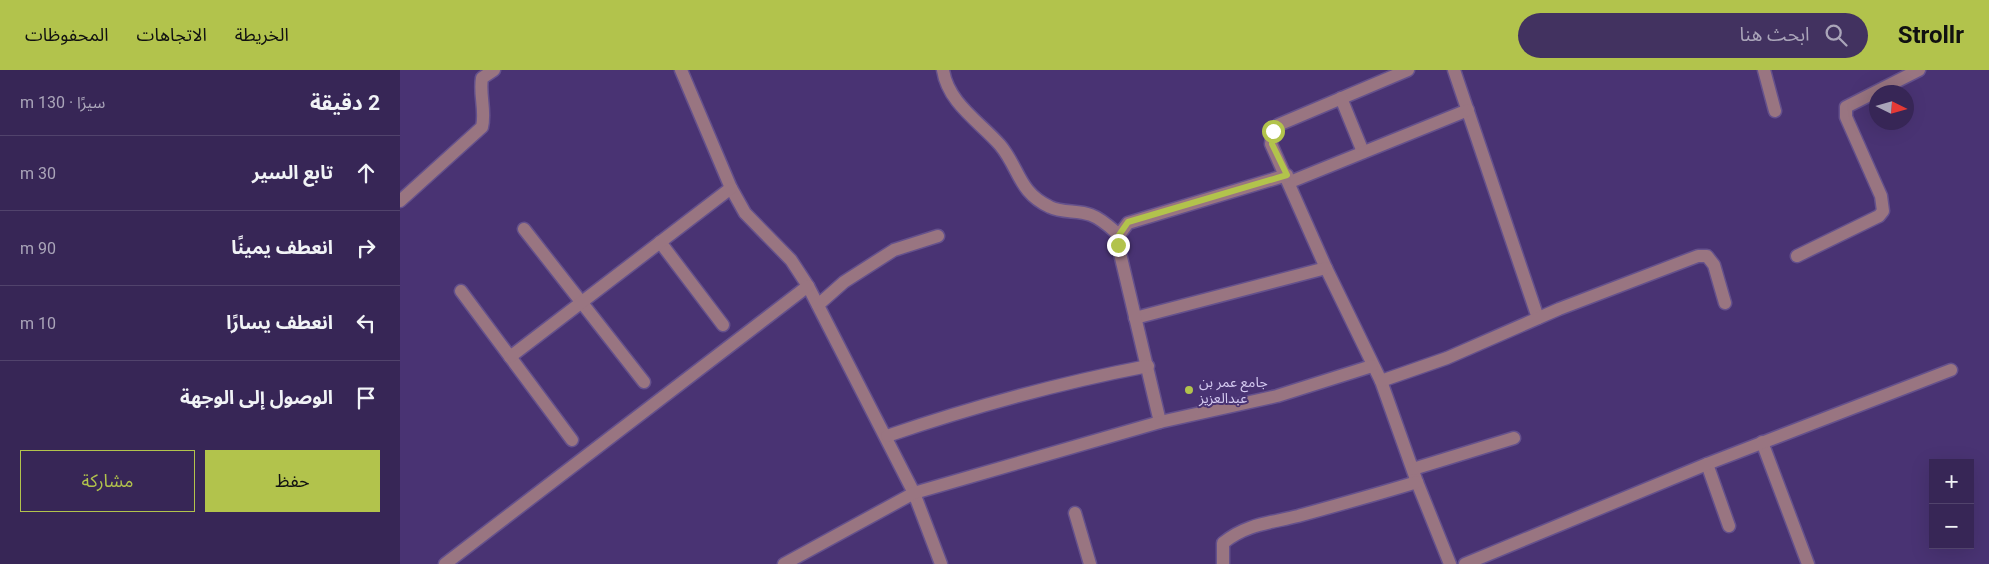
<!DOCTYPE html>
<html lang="ar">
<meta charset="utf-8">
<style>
body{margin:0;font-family:Roboto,"Noto Sans Arabic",sans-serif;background:#423260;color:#f1f3f6;direction:rtl}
.controls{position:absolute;right:15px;bottom:15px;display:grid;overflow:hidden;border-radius:0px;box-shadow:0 5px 20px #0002}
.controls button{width:45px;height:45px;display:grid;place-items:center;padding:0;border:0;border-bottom:1px solid #51436c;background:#372656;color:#f1f3f6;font:25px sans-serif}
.compass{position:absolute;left:1469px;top:15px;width:45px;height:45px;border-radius:50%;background:#372656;box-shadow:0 5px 20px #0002;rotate:95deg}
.stop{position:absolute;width:15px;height:15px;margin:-11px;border:4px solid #b2c34c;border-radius:50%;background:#fff}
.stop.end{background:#b2c34c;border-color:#fff;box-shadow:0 1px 5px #0008}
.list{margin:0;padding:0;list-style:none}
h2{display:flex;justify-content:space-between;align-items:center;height:65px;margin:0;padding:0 20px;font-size:21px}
h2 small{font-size:16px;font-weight:400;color:#aaa5b9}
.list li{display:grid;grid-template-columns:32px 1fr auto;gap:15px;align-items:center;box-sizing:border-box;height:75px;padding:0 20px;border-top:1px solid #51436c}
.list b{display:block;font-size:19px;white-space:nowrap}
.list em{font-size:16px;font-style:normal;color:#aaa5b9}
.actions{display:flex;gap:10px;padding:15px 20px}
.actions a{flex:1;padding:11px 0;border:1px solid #b2c34c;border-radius:0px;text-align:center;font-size:18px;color:#b2c34c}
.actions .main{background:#b2c34c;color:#111}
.icon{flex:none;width:28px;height:28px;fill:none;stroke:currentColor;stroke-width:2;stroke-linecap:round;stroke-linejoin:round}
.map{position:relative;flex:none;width:1589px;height:494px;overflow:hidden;direction:ltr}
header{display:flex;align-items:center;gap:30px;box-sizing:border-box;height:70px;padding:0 25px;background:#b2c34c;color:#111}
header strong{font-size:24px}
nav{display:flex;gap:28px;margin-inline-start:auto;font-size:18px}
.search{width:350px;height:45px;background:#423260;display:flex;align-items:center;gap:12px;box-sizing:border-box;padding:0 18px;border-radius:28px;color:#aaa5b9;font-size:19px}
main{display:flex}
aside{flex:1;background:#372656}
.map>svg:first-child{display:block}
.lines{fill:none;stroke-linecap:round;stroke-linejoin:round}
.minor-casing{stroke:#65518c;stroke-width:15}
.minor{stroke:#997581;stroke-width:12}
.route{stroke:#b2c34c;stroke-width:6}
.poi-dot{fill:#b2c34c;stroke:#493373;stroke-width:2}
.labels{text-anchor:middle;stroke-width:4;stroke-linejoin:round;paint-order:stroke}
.poi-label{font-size:14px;fill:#d5cbf1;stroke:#493373;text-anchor:start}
</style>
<header>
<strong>Strollr</strong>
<div class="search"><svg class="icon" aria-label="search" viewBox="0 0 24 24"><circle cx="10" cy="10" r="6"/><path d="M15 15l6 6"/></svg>ابحث هنا</div>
<nav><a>الخريطة</a><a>الاتجاهات</a><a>المحفوظات</a></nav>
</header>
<main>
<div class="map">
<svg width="1589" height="494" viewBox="0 0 1589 494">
<rect width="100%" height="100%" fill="#493373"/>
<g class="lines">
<g class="minor-casing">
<g id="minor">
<path d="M 281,0 L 331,118 L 345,143 L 391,190 L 408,216 L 514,423 L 541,494"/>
<path d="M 543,0 C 548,33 580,52 600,75 C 620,99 618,122 650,137 C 662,143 678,140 691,145 C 702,149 711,158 719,165"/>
<path d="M 1008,0 L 878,55 L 873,61 L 871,74 L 926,198 L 981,311 L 1017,412 L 1050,494"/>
<path d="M 1054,0 L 1138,248"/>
<path d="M 1364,0 L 1375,41"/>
<path d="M 941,28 L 963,82"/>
<path d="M 890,112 L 1068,40"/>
<path d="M 0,131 L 82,57 C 86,41 79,24 82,8 L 94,0"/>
<path d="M 124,159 L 244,312"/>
<path d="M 260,172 L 323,255"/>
<path d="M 1397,186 L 1479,146 L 1483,141 L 1481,126 L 1446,47 L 1446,37 L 1519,0"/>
<path d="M 61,221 L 172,370"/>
<path d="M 418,235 L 444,212 L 494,180 L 538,166"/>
<path d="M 735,248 L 926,198"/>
<path d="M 110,287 L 331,118"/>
<path d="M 981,311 L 1047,288 L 1159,239 L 1298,186 L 1307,186 L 1314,195 L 1325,233"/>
<path d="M 760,352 L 718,175 L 719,165 L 728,153 L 887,105"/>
<path d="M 487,366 C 572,337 659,313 748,296"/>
<path d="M 1362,372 L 1408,494"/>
<path d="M 1307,394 L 1329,456"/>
<path d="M 1013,399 L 1114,368"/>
<path d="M 675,443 L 690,494"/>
<path d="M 45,494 L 408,216"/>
<path d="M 384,494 L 514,423 L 760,352 L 877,326 L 972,296"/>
<path d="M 823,494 L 823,473 C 846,454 870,453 898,446 C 938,435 978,424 1017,412"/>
<path d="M 1065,494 L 1307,394 L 1551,300"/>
</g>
</g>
<use href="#minor" class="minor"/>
</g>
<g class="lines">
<path class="route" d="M 718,175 L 719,165 L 728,152 L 887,105 L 872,74 L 873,61"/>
</g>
<circle class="poi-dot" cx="789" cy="320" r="5"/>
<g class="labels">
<g class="poi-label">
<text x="799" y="317">جامع عمر بن<tspan x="799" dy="16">عبدالعزيز</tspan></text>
</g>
</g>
</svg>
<div class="controls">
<button>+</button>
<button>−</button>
</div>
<svg class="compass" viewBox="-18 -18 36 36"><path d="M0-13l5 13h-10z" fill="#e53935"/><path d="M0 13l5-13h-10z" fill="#aaa5b9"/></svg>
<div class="stop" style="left:873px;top:61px"></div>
<div class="stop end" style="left:718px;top:175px"></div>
</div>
<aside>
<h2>2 دقيقة<small>سيرًا · 130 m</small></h2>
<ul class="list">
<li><svg class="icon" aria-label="ahead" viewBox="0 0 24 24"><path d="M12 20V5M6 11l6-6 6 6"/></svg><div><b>تابع السير</b></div><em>30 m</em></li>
<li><svg class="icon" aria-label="right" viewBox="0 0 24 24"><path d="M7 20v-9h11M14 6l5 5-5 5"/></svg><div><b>انعطف يمينًا</b></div><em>90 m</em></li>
<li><svg class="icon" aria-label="left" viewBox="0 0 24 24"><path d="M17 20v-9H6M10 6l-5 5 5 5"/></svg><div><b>انعطف يسارًا</b></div><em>10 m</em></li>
<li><svg class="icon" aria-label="arrive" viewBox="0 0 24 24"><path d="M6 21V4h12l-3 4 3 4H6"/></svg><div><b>الوصول إلى الوجهة</b></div></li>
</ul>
<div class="actions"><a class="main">حفظ</a><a>مشاركة</a></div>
</aside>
</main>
